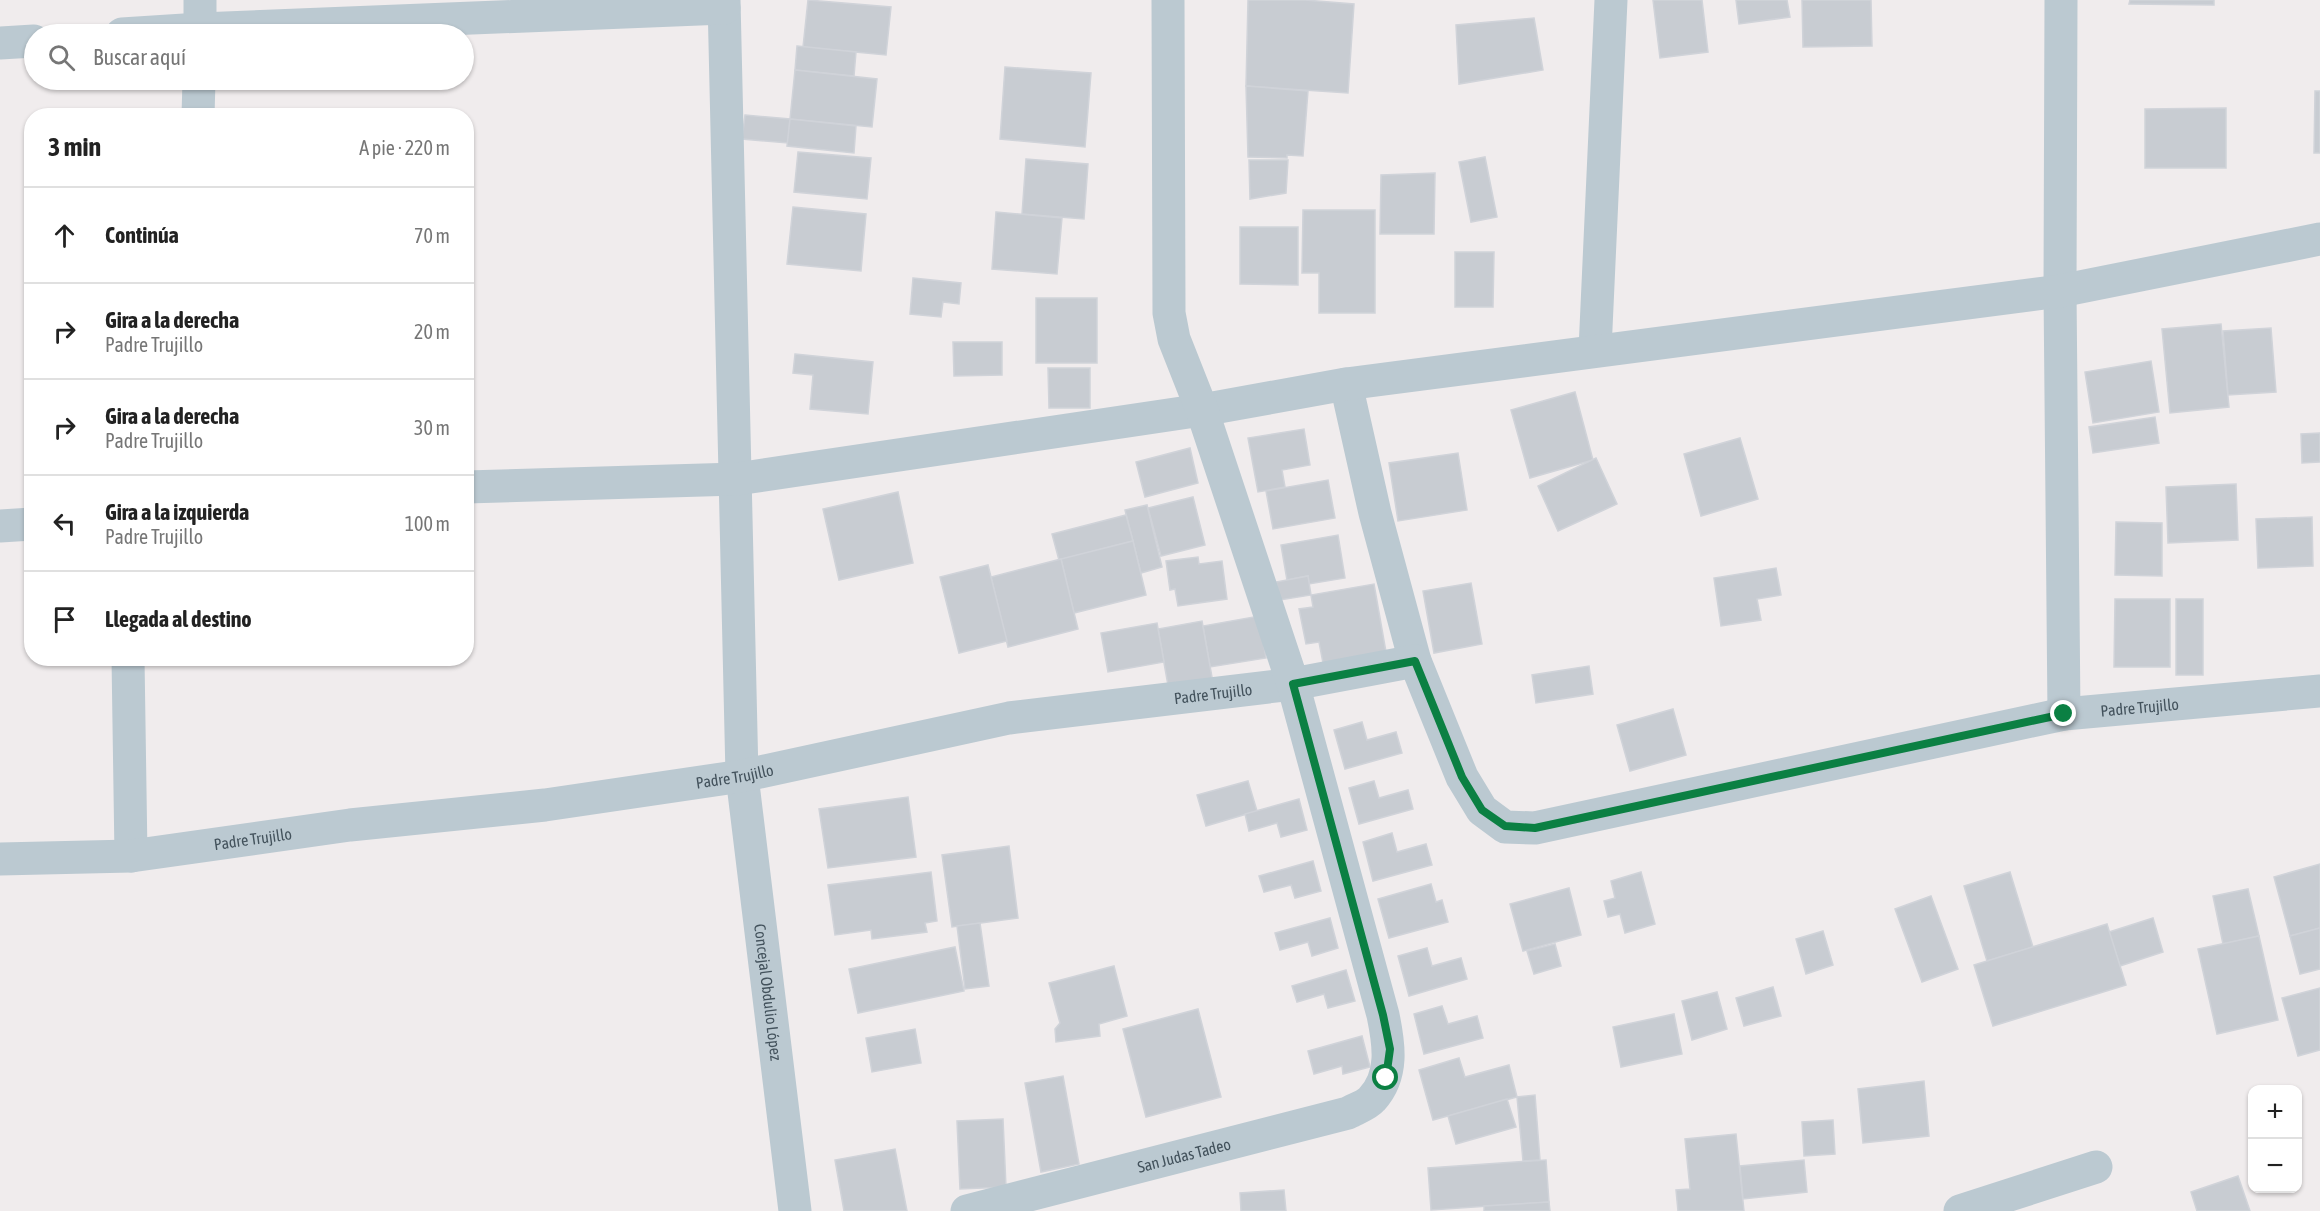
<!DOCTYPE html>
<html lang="es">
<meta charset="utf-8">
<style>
body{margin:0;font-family:"Asap Condensed",sans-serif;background:#f6f6f6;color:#222}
.controls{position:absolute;right:18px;bottom:18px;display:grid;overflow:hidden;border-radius:12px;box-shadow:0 2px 4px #0004}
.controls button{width:54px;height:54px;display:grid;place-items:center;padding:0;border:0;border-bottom:2px solid #e0e0e0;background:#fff;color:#222;font:30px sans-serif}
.stop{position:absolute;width:18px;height:18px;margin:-14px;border:4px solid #0b8043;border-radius:50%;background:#fff}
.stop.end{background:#0b8043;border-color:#fff;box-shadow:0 2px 6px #0008}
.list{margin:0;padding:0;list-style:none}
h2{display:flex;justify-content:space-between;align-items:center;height:78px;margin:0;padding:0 24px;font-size:26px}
h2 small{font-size:20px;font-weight:400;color:#767676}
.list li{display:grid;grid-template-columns:39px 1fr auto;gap:18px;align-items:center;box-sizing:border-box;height:96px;padding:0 24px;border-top:2px solid #e0e0e0}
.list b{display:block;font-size:22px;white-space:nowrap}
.list p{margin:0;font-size:20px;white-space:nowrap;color:#767676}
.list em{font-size:20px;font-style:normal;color:#767676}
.icon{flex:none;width:33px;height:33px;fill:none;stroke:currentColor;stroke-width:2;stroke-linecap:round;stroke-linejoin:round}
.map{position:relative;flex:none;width:2320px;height:1211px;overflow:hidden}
.search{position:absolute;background:#fff;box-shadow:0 2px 4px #0004;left:24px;top:24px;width:450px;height:66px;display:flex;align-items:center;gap:15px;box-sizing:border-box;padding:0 21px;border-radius:33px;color:#767676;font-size:22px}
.panel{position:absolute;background:#fff;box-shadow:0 2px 4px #0004;left:24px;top:108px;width:450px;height:558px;border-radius:24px}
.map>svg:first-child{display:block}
.building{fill:#c8ccd2;stroke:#d0d3d9;stroke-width:1.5}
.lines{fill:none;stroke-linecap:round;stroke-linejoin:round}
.minor{stroke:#bbc9d1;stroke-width:33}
.route{stroke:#0b8043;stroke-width:8}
.labels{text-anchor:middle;stroke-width:5;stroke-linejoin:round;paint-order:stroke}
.street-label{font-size:16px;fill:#43525c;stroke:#fff}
</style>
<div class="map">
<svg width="2320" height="1211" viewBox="0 0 2320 1211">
<rect width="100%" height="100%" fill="#f0eced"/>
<g class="building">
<path d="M 808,0 L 891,7 L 886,55 L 803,47 Z"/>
<path d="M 1248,0 L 1305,0 L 1354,4 L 1348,93 L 1246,86 Z"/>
<path d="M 1653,0 L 1702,0 L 1708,52 L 1660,58 Z"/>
<path d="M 1736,0 L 1787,0 L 1790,17 L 1739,24 Z"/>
<path d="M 1802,0 L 1871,0 L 1872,46 L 1803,47 Z"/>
<path d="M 2130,0 L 2214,0 L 2214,5 L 2129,4 Z"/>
<path d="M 1534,18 L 1543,70 L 1459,84 L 1456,25 Z"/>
<path d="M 797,46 L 856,52 L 854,76 L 795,70 Z"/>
<path d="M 1005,67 L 1091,73 L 1085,147 L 1000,139 Z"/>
<path d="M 795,70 L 877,79 L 872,127 L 790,119 Z"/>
<path d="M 1246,86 L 1308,91 L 1303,156 L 1287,155 L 1287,158 L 1248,157 Z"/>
<path d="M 2315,91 L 2320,91 L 2320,153 L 2314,153 Z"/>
<path d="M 2226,108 L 2226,168 L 2145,168 L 2145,109 Z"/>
<path d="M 745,115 L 790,119 L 788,143 L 742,139 Z"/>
<path d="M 790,119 L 856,126 L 854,153 L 787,146 Z"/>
<path d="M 798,152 L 871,158 L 867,199 L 794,192 Z"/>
<path d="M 1485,157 L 1497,217 L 1471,222 L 1459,162 Z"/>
<path d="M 1026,159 L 1088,164 L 1084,219 L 1022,214 Z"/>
<path d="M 1249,160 L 1288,160 L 1286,193 L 1250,199 Z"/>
<path d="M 1435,173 L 1434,234 L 1380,234 L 1381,175 Z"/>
<path d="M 793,207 L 866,214 L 861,271 L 787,264 Z"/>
<path d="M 1303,210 L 1375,210 L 1375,313 L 1319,313 L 1319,273 L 1302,273 Z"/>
<path d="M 996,212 L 1062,218 L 1057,274 L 992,269 Z"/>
<path d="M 1240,227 L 1298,227 L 1298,285 L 1240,284 Z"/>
<path d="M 1455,252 L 1494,252 L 1493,307 L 1455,307 Z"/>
<path d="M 913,278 L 961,283 L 959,304 L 943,302 L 941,317 L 910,314 Z"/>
<rect x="1036" y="298" width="61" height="65"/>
<path d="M 2221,324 L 2229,407 L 2170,413 L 2162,329 Z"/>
<path d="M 2271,328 L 2276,392 L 2228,395 L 2223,331 Z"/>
<path d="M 953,342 L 1002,342 L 1002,375 L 954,376 Z"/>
<path d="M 795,354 L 873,362 L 868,414 L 810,409 L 813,375 L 793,373 Z"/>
<path d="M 2151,361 L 2159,412 L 2093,423 L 2085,372 Z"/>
<path d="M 1048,368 L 1090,368 L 1090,408 L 1049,408 Z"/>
<path d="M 1575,392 L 1593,460 L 1530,478 L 1511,410 Z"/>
<path d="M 2155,417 L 2159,443 L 2093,453 L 2089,427 Z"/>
<path d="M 1304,429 L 1310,465 L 1282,470 L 1285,487 L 1258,492 L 1248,438 Z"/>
<path d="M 2320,433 L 2320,462 L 2302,463 L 2301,434 Z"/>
<path d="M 1740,438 L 1758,499 L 1701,516 L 1684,454 Z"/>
<path d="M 1190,448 L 1198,483 L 1145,497 L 1136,462 Z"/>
<path d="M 1458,453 L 1467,510 L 1398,521 L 1389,463 Z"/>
<path d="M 1596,458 L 1617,504 L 1558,531 L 1538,486 Z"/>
<path d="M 1328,480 L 1335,518 L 1273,529 L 1266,491 Z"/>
<path d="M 2236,484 L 2238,540 L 2168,543 L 2166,487 Z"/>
<path d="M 898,492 L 913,563 L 839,580 L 823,509 Z"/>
<path d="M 1193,497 L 1205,545 L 1161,556 L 1148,508 Z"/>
<path d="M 1147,505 L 1162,567 L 1141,573 L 1125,510 Z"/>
<path d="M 1126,515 L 1133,541 L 1059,560 L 1052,534 Z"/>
<path d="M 2312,517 L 2313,566 L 2258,568 L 2256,519 Z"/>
<path d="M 2116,522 L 2162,523 L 2162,576 L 2115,575 Z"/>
<path d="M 1338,535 L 1345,578 L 1309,584 L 1308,576 L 1287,580 L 1281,545 Z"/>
<path d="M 1133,541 L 1146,595 L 1074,613 L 1061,559 Z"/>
<path d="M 1198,557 L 1199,564 L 1222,561 L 1227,599 L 1178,606 L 1175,589 L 1170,590 L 1166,561 Z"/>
<path d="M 1061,559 L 1078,629 L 1008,647 L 991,577 Z"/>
<path d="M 988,565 L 1007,641 L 959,653 L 940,577 Z"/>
<path d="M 1776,568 L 1781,595 L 1757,599 L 1761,620 L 1721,626 L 1714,578 Z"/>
<path d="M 1308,576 L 1311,595 L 1280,600 L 1276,582 Z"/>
<path d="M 1471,583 L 1482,644 L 1434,653 L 1423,591 Z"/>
<path d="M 1374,584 L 1386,652 L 1323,663 L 1319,642 L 1306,644 L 1299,609 L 1313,607 L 1311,595 Z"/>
<path d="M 2115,599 L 2170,599 L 2170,667 L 2114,667 Z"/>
<rect x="2176" y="599" width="27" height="76"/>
<path d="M 1259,616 L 1266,658 L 1210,667 L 1203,626 Z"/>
<path d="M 1202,621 L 1213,683 L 1169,691 L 1158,629 Z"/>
<path d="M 1157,623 L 1164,662 L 1108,672 L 1101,633 Z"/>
<path d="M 1589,666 L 1593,694 L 1536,703 L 1532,675 Z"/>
<path d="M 1673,709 L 1686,755 L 1630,771 L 1617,725 Z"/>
<path d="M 1362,722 L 1367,740 L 1396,732 L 1402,753 L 1345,769 L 1334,730 Z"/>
<path d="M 1248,781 L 1257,811 L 1206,826 L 1197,795 Z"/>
<path d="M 1374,781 L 1379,798 L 1408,790 L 1413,809 L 1359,824 L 1349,788 Z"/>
<path d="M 908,797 L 916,857 L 828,868 L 819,809 Z"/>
<path d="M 1299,799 L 1307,830 L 1281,837 L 1277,823 L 1249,831 L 1245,814 Z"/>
<path d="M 1392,833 L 1397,852 L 1426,844 L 1432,865 L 1373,881 L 1363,842 Z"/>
<path d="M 1009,846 L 1018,918 L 952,927 L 942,855 Z"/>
<path d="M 1313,861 L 1321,891 L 1295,898 L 1291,885 L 1264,892 L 1259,876 Z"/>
<path d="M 2320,864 L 2320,928 L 2290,936 L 2274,877 Z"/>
<path d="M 931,872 L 937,921 L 925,923 L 927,932 L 872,939 L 871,930 L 835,935 L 828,885 Z"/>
<path d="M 1641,872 L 1655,924 L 1625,933 L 1620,914 L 1608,917 L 1604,901 L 1615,898 L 1611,881 Z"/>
<path d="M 2010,872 L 2033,947 L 1987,961 L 1964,886 Z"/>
<path d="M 1431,884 L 1436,902 L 1442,900 L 1448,922 L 1389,938 L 1378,899 Z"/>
<path d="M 1569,888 L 1581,935 L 1523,951 L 1510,904 Z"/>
<path d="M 2248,889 L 2259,936 L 2223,944 L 2213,896 Z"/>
<path d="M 1931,896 L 1958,969 L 1922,982 L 1895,909 Z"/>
<path d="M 1330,918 L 1338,948 L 1312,956 L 1308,942 L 1280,950 L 1275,933 Z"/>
<path d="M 2153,918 L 2163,952 L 2120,966 L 2109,932 Z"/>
<path d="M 980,923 L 989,986 L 965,989 L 957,926 Z"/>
<path d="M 2107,924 L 2126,985 L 1993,1026 L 1974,965 Z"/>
<path d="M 2320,928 L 2320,969 L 2300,974 L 2290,936 Z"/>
<path d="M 1823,931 L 1833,965 L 1806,974 L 1796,939 Z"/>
<path d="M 2259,936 L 2278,1020 L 2217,1034 L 2198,949 Z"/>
<path d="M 1555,944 L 1561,966 L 1534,974 L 1527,951 Z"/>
<path d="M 955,947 L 964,991 L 858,1013 L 849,969 Z"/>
<path d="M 1427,948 L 1432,966 L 1461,958 L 1467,979 L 1409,996 L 1398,956 Z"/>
<path d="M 1114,966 L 1127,1016 L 1099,1024 L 1100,1036 L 1056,1042 L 1055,1029 L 1060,1023 L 1049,983 Z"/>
<path d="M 1346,970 L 1355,1001 L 1328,1008 L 1324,994 L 1297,1002 L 1292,986 Z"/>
<path d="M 1773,987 L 1781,1016 L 1744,1026 L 1736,998 Z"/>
<path d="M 2320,988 L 2320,1050 L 2298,1056 L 2282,998 Z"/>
<path d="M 1717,992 L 1727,1029 L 1692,1040 L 1682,1001 Z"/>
<path d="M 1442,1006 L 1448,1024 L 1477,1016 L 1483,1038 L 1424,1054 L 1414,1014 Z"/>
<path d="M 1198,1009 L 1221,1097 L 1146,1117 L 1123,1029 Z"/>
<path d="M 1674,1014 L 1682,1054 L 1621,1067 L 1613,1027 Z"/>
<path d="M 915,1029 L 921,1063 L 872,1072 L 866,1038 Z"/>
<path d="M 1362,1036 L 1370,1067 L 1343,1074 L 1342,1066 L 1314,1074 L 1308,1051 Z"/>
<path d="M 1459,1058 L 1465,1077 L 1509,1065 L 1517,1097 L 1433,1120 L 1419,1070 Z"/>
<path d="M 1063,1076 L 1079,1164 L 1041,1172 L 1025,1083 Z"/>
<path d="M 1924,1081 L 1929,1136 L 1863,1143 L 1858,1089 Z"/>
<path d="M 1535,1095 L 1540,1160 L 1523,1161 L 1517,1097 Z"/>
<path d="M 1507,1099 L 1516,1127 L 1456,1144 L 1448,1116 Z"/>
<path d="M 1003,1119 L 1006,1187 L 960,1189 L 957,1121 Z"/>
<path d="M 1833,1120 L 1835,1154 L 1804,1156 L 1802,1122 Z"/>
<path d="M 1736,1134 L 1744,1211 L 1678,1211 L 1676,1190 L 1690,1189 L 1685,1139 Z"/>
<path d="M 895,1149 L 907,1211 L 844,1211 L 835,1160 Z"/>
<path d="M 1546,1160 L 1549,1202 L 1431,1210 L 1428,1168 Z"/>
<path d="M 1804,1160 L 1807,1192 L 1743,1199 L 1740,1166 Z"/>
<path d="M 2238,1176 L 2250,1211 L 2197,1211 L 2191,1192 Z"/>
<path d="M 1284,1190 L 1286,1211 L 1241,1211 L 1240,1193 Z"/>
<path d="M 1549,1202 L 1550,1211 L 1484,1211 L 1484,1206 Z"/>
</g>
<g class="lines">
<g class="minor">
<path id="s1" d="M 724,0 L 742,776 L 795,1211"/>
<path d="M 2061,0 L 2060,291 L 2064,714"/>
<path d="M 122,34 L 200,29 L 724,8"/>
<path d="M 200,34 L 200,0"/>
<path d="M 0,43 L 34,41"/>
<path d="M 198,116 L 199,80"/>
<path d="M 1595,350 L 1611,0"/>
<path id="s2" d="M 1346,384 L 1375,513 L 1415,661 L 1462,777 L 1482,810 L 1505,827 L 1535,828 L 2064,714 L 2320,691"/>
<path d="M 466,487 L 737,479 L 1202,410 L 1346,384 L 2060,291 L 2320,239"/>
<path d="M 0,526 L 32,524"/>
<path d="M 128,658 L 131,856"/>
<path id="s3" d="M 0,859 L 131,856 L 350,825 L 545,805 L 742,776 L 1009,718 L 1293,684 L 1415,661"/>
<path id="s4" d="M 967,1211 L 1348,1113 C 1355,1109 1367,1105 1372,1099 C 1394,1075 1389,1044 1383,1015 L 1293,684 L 1202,410 L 1174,339 L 1169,313 L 1168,0"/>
<path d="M 1960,1211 L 2096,1167"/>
</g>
</g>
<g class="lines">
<path class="route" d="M 1386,1078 L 1390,1049 L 1383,1015 L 1293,684 L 1415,661 L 1462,777 L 1482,810 L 1505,826 L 1535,828 L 2064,714"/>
</g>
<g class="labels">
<g class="street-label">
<text dy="6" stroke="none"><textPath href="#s3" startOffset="1226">Padre Trujillo</textPath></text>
<text dy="6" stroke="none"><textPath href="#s2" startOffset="1125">Padre Trujillo</textPath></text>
<text dy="6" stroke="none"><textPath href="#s3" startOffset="740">Padre Trujillo</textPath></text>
<text dy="6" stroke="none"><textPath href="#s3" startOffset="254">Padre Trujillo</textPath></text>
<text dy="6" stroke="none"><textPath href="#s1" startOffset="994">Concejal Obdulio López</textPath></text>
<text dy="6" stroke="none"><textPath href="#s4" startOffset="224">San Judas Tadeo</textPath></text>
</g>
</g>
</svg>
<div class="controls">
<button>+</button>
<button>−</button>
</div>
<div class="stop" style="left:1386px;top:1078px"></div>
<div class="stop end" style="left:2064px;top:714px"></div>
<div class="search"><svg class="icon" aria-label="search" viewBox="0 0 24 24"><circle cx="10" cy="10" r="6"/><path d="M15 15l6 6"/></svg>Buscar aquí</div>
<section class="panel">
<h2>3 min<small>A pie · 220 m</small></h2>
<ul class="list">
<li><svg class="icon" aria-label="ahead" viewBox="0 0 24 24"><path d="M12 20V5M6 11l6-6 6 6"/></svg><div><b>Continúa</b></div><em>70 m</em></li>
<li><svg class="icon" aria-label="right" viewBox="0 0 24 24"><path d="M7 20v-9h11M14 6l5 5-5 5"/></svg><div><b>Gira a la derecha</b><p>Padre Trujillo</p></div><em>20 m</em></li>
<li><svg class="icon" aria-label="right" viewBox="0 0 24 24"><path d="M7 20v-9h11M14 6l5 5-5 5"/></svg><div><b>Gira a la derecha</b><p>Padre Trujillo</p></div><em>30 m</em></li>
<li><svg class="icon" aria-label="left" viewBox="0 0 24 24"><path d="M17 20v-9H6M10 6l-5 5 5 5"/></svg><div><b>Gira a la izquierda</b><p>Padre Trujillo</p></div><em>100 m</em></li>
<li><svg class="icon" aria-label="arrive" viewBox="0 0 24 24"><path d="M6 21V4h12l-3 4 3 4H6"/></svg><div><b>Llegada al destino</b></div></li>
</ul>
</section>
</div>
